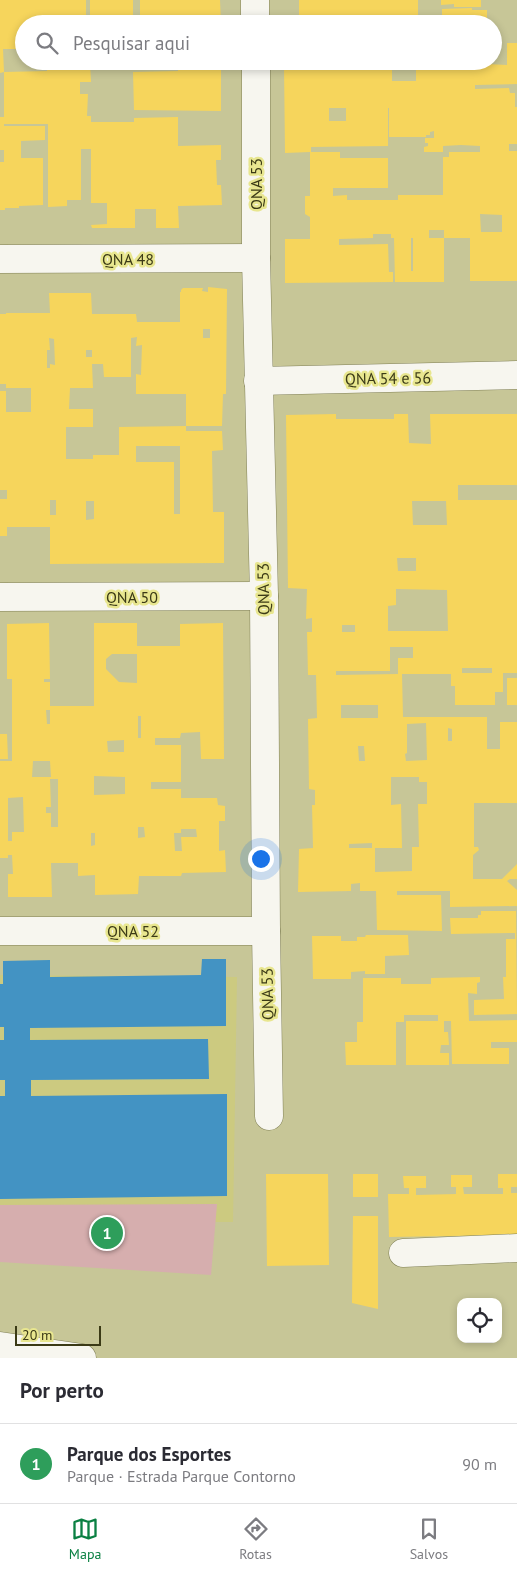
<!DOCTYPE html>
<html lang="pt">
<meta charset="utf-8">
<style>
body{margin:0;font-family:"PT Sans",sans-serif;background:#f7f7f7;color:#2b2b33}
.controls{position:absolute;right:15px;bottom:15px;display:grid;overflow:hidden;border-radius:10px;box-shadow:0 2px 8px #0003}
.controls button{width:45px;height:45px;display:grid;place-items:center;padding:0;border:0;border-bottom:1px solid #e1e1e2;background:#fff;color:#2b2b33;font:25px sans-serif}
.scale{position:absolute;left:15px;bottom:12px;width:86px;box-sizing:border-box;padding-left:5px;border:2px solid #3b3a16;border-top:0;font-size:14px;line-height:18px;white-space:nowrap;color:#3b3a16;-webkit-text-stroke:4px #e8e68f;paint-order:stroke}
.you{position:absolute;left:260px;top:858px;width:18px;height:18px;margin:-12px;border:4px solid #fff;border-radius:50%;background:#1a73e8;box-shadow:0 0 0 8px #1a73e833}
.badge{display:grid;place-items:center;width:32px;height:32px;border-radius:50%;background:#0b8043;color:#fff;font-size:16px;font-weight:700}
.pin{position:absolute;translate:-50% -50%;border:2px solid #fff;box-shadow:0 1px 5px #0006}
.list{margin:0;padding:0;list-style:none}
h2{display:flex;justify-content:space-between;align-items:center;height:65px;margin:0;padding:0 20px;font-size:21px}
h2 small{font-size:16px;font-weight:400;color:#7c7c81}
.list li{display:grid;grid-template-columns:32px 1fr auto;gap:15px;align-items:center;box-sizing:border-box;height:80px;padding:0 20px;border-top:1px solid #e1e1e2}
.list b{display:block;font-size:19px;white-space:nowrap}
.list p{margin:0;font-size:16px;white-space:nowrap;color:#7c7c81}
.list em{font-size:16px;font-style:normal;color:#7c7c81}
.icon{flex:none;width:28px;height:28px;fill:none;stroke:currentColor;stroke-width:2;stroke-linecap:round;stroke-linejoin:round}
.map{position:relative;flex:none;width:517px;height:1358px;overflow:hidden}
.search{position:absolute;background:#fff;box-shadow:0 2px 8px #0003;left:15px;right:15px;top:15px;height:55px;display:flex;align-items:center;gap:12px;box-sizing:border-box;padding:0 18px;border-radius:28px;color:#7c7c81;font-size:19px}
.sheet{height:145px;background:#fff}
nav{display:flex;justify-content:space-around;align-items:center;box-sizing:border-box;height:70px;border-top:1px solid #e1e1e2;background:#fff;font-size:14px;color:#7c7c81}
nav a{display:grid;justify-items:center;gap:2px}
nav .on{color:#0b8043}
.map>svg:first-child{display:block}
.built{fill:#ccca80}
.green{fill:#d6aeae}
.homes{fill:#f6d55c;fill-rule:evenodd}
.schools{fill:#4393c3}
.lines{fill:none;stroke-linecap:round;stroke-linejoin:round}
.minor-casing{stroke:#818057;stroke-width:29}
.highway-casing{stroke:#818057;stroke-width:29}
.minor{stroke:#f7f6ef;stroke-width:28}
.highway{stroke:#f7f6ef;stroke-width:28}
.labels{text-anchor:middle;stroke-width:5;stroke-linejoin:round;paint-order:stroke}
.street-label{font-size:16px;fill:#3b3a16;stroke:#e8e68f}
</style>
<div class="map">
<svg width="517" height="1358" viewBox="0 0 517 1358">
<rect width="100%" height="100%" fill="#c7c697"/>
<path class="built" d="M 0,975 L 237,977 L 233,1222 L 0,1222 Z"/>
<path class="green" d="M 217,1204 L 211,1275 L 0,1262 L 0,1205 Z"/>
<g class="homes">
<path d="M 0,0 L 86,0 L 86,18 L 90,18 L 90,0 L 133,0 L 133,24 L 24,24 L 24,49 L 3,49 L 4,72 L 47,71 L 47,61 L 112,61 L 112,63 L 90,63 L 91,82 L 80,82 L 80,94 L 88,94 L 87,116 L 91,116 L 91,122 L 134,122 L 134,118 L 178,117 L 178,146 L 221,145 L 221,160 L 216,160 L 217,185 L 221,185 L 222,205 L 178,206 L 179,228 L 156,228 L 156,209 L 135,209 L 135,228 L 92,228 L 91,225 L 107,224 L 107,203 L 91,203 L 91,149 L 81,149 L 81,200 L 67,200 L 67,206 L 48,207 L 48,124 L 4,124 L 4,126 L 45,126 L 45,140 L 21,141 L 21,158 L 43,158 L 43,205 L 19,206 L 19,208 L 5,208 L 5,210 L 0,210 L 0,162 L 4,162 L 4,150 L 0,150 L 0,117 L 4,117 L 4,72 L 0,73 Z"/>
<path d="M 140,0 L 220,0 L 221,24 L 140,24 Z"/>
<path d="M 299,0 L 418,0 L 418,21 L 383,22 L 383,24 L 305,23 L 299,17 Z"/>
<path d="M 441,0 L 481,0 L 481,7 L 454,7 L 454,4 L 441,5 Z"/>
<path d="M 472,8 L 472,10 L 487,10 L 487,24 L 442,24 L 442,9 Z"/>
<path d="M 507,43 L 517,43 L 517,84 L 475,85 L 475,89 L 509,88 L 510,93 L 515,93 L 515,107 L 517,107 L 517,144 L 509,144 L 509,151 L 517,151 L 517,281 L 470,281 L 470,238 L 444,238 L 444,230 L 429,230 L 429,238 L 444,238 L 444,282 L 395,282 L 394,238 L 391,238 L 391,234 L 373,234 L 373,238 L 339,239 L 339,245 L 388,244 L 389,272 L 393,272 L 393,282 L 285,283 L 285,239 L 310,239 L 310,217 L 305,214 L 305,196 L 310,196 L 310,152 L 285,153 L 284,66 L 332,65 L 332,69 L 392,69 L 392,81 L 416,81 L 416,65 L 445,65 L 445,61 L 487,61 L 487,64 L 507,65 ZM 329,108 L 346,108 L 346,121 L 329,121 ZM 388,108 L 389,108 L 389,137 L 426,137 L 426,135 L 430,135 L 430,132 L 434,131 L 434,138 L 425,138 L 425,143 L 428,143 L 428,146 L 424,147 L 424,152 L 443,152 L 443,146 L 461,145 L 480,146 L 480,152 L 449,152 L 449,157 L 443,157 L 443,195 L 398,195 L 398,200 L 347,200 L 347,195 L 333,196 L 333,188 L 388,188 L 388,158 L 340,158 L 340,152 L 311,152 L 311,147 L 388,146 ZM 480,214 L 502,215 L 502,232 L 481,232 ZM 411,238 L 413,238 L 413,271 L 411,271 Z"/>
<path d="M 177,61 L 221,61 L 221,111 L 134,110 L 133,72 L 178,71 Z"/>
<path d="M 208,287 L 227,289 L 226,394 L 223,394 L 222,426 L 186,426 L 186,431 L 222,431 L 223,450 L 212,451 L 213,512 L 224,512 L 224,563 L 50,564 L 50,527 L 7,527 L 7,536 L 0,536 L 0,499 L 7,499 L 7,490 L 0,490 L 0,391 L 6,391 L 6,412 L 31,412 L 31,388 L 6,388 L 6,384 L 0,384 L 0,314 L 6,314 L 6,313 L 50,313 L 49,293 L 91,293 L 92,314 L 136,314 L 137,322 L 180,322 L 180,292 L 181,292 L 181,290 L 183,288 L 203,288 L 202,291 L 208,292 ZM 203,329 L 210,329 L 210,338 L 203,338 ZM 137,337 L 136,346 L 142,345 L 141,375 L 136,374 L 136,394 L 186,394 L 186,426 L 119,427 L 119,455 L 93,455 L 93,459 L 66,459 L 66,427 L 93,427 L 93,409 L 69,409 L 70,388 L 93,388 L 92,364 L 103,364 L 104,377 L 131,377 L 131,338 ZM 49,338 L 54,339 L 55,365 L 50,364 L 50,368 L 47,368 L 47,350 L 50,350 ZM 86,350 L 92,350 L 92,357 L 86,357 ZM 136,446 L 180,446 L 180,514 L 174,514 L 174,462 L 136,462 ZM 50,500 L 56,500 L 56,515 L 50,515 ZM 86,501 L 94,501 L 94,519 L 86,520 Z"/>
<path d="M 336,414 L 336,419 L 394,419 L 394,414 L 408,414 L 409,443 L 431,444 L 430,414 L 517,414 L 517,485 L 458,485 L 458,500 L 517,500 L 517,673 L 503,673 L 503,692 L 495,692 L 495,705 L 455,705 L 455,686 L 451,686 L 451,674 L 402,674 L 403,717 L 487,717 L 487,749 L 500,749 L 500,722 L 517,722 L 517,803 L 474,803 L 474,847 L 478,847 L 479,850 L 473,855 L 473,879 L 502,879 L 517,864 L 517,879 L 510,879 L 507,881 L 517,890 L 517,906 L 450,907 L 450,891 L 397,891 L 397,895 L 441,895 L 442,931 L 377,930 L 376,891 L 360,891 L 360,883 L 351,884 L 351,891 L 298,892 L 299,849 L 313,848 L 312,805 L 315,805 L 315,790 L 309,789 L 308,719 L 317,718 L 316,675 L 308,675 L 307,632 L 312,632 L 312,618 L 306,619 L 307,589 L 288,588 L 286,415 ZM 412,501 L 446,501 L 447,525 L 413,525 ZM 397,558 L 416,558 L 416,571 L 398,571 ZM 396,589 L 447,590 L 448,631 L 388,631 L 388,606 L 396,605 ZM 342,625 L 355,625 L 355,632 L 342,632 ZM 390,647 L 413,647 L 413,658 L 398,658 L 398,674 L 336,675 L 336,671 L 390,671 ZM 462,668 L 492,668 L 492,673 L 462,673 ZM 341,705 L 378,705 L 378,718 L 341,718 ZM 426,723 L 427,760 L 406,761 L 405,754 L 407,753 L 407,724 ZM 448,728 L 452,729 L 452,741 L 448,741 ZM 358,746 L 364,746 L 365,761 L 359,761 ZM 391,777 L 419,777 L 419,782 L 427,782 L 427,804 L 418,804 L 419,847 L 412,847 L 412,871 L 375,872 L 375,848 L 402,848 L 401,804 L 391,805 ZM 372,843 L 372,848 L 349,848 L 349,844 Z"/>
<path d="M 49,623 L 50,679 L 44,679 L 44,682 L 50,682 L 50,706 L 94,706 L 94,623 L 137,623 L 137,646 L 180,646 L 180,624 L 223,623 L 224,759 L 201,759 L 200,732 L 181,733 L 180,738 L 155,738 L 155,745 L 181,745 L 181,782 L 151,782 L 151,789 L 181,789 L 181,798 L 217,798 L 218,805 L 225,806 L 225,821 L 219,821 L 219,851 L 225,850 L 226,872 L 182,873 L 181,876 L 139,876 L 138,894 L 95,895 L 95,875 L 78,876 L 78,863 L 51,863 L 52,897 L 8,897 L 8,874 L 13,874 L 12,855 L 8,855 L 8,858 L 0,858 L 0,761 L 12,761 L 12,679 L 7,679 L 7,624 ZM 112,654 L 137,654 L 137,683 L 119,682 L 106,669 L 106,659 ZM 46,710 L 50,710 L 50,724 L 47,724 ZM 138,716 L 141,716 L 141,738 L 138,738 ZM 124,740 L 124,752 L 108,752 L 107,741 ZM 33,761 L 50,761 L 51,777 L 32,777 ZM 94,776 L 125,777 L 125,794 L 94,795 ZM 50,779 L 58,779 L 58,827 L 51,827 L 51,813 L 46,813 L 46,807 L 51,807 ZM 23,797 L 24,832 L 12,832 L 12,841 L 8,841 L 8,798 ZM 138,827 L 144,827 L 145,837 L 138,838 ZM 181,829 L 196,829 L 197,837 L 181,837 L 182,851 L 175,851 L 174,833 L 181,833 ZM 91,833 L 95,833 L 95,845 L 91,846 Z"/>
<rect x="507" y="678" width="10" height="27"/>
<path d="M 0,734 L 7,734 L 8,759 L 0,759 Z"/>
<path d="M 481,911 L 516,911 L 517,1014 L 474,1015 L 474,1000 L 504,999 L 503,977 L 506,977 L 506,939 L 515,939 L 515,933 L 451,934 L 450,918 L 478,918 L 478,915 L 481,915 Z"/>
<path d="M 366,935 L 408,935 L 409,955 L 385,956 L 385,974 L 365,974 L 365,971 L 351,972 L 351,979 L 313,979 L 312,936 L 341,936 L 341,941 L 357,941 L 357,937 L 365,937 Z"/>
<path d="M 480,977 L 480,982 L 477,983 L 477,994 L 468,993 L 469,1021 L 517,1020 L 517,1042 L 491,1042 L 491,1048 L 509,1048 L 509,1064 L 452,1064 L 451,1021 L 444,1021 L 444,1032 L 448,1032 L 449,1045 L 441,1045 L 440,1053 L 449,1053 L 449,1065 L 406,1065 L 406,1021 L 438,1021 L 438,1015 L 404,1015 L 404,1022 L 396,1022 L 396,1065 L 346,1065 L 345,1042 L 357,1042 L 357,1022 L 363,1022 L 363,978 L 401,978 L 401,984 L 431,984 L 431,978 Z"/>
<path d="M 266,1174 L 328,1174 L 329,1265 L 267,1266 Z"/>
<rect x="353" y="1174" width="25" height="23"/>
<path d="M 498,1174 L 517,1174 L 517,1187 L 511,1187 L 511,1193 L 517,1193 L 517,1235 L 389,1237 L 388,1194 L 409,1194 L 409,1188 L 404,1188 L 403,1176 L 426,1176 L 426,1188 L 416,1188 L 416,1195 L 456,1194 L 456,1187 L 451,1187 L 451,1175 L 472,1175 L 472,1187 L 463,1187 L 464,1194 L 503,1194 L 503,1188 L 498,1188 Z"/>
<path d="M 353,1216 L 378,1216 L 378,1309 L 352,1303 Z"/>
</g>
<path class="schools" d="M 202,959 L 226,959 L 226,1026 L 30,1028 L 30,1040 L 208,1039 L 209,1079 L 31,1080 L 31,1096 L 227,1094 L 227,1196 L 0,1199 L 0,1096 L 5,1096 L 5,1080 L 0,1080 L 0,1040 L 4,1040 L 4,1027 L 0,1027 L 0,984 L 3,984 L 3,961 L 50,960 L 50,977 L 201,975 Z"/>
<g class="lines">
<g class="minor-casing">
<g id="minor">
<path d="M 255,0 L 255,24"/>
<path d="M 256,61 L 256,258 L 264,596 L 266,931 L 269,1116"/>
<path d="M 0,259 L 256,258"/>
<path d="M 258,381 L 517,375"/>
<path d="M 0,597 L 264,596"/>
<path d="M 0,931 L 266,931"/>
<path d="M 403,1253 L 517,1248"/>
</g>
</g>
<g class="highway-casing">
<path id="highway" d="M 0,1346 L 82,1358"/>
</g>
<use href="#minor" class="minor"/>
<use href="#highway" class="highway"/>
</g>
<g class="labels">
<g class="street-label">
<text transform="translate(256 184) rotate(-90)" y="6">QNA 53</text>
<text x="128" y="265">QNA 48</text>
<text transform="translate(388 378) rotate(-1)" y="6">QNA 54 e 56</text>
<text transform="translate(263 589) rotate(-91)" y="6">QNA 53</text>
<text x="132" y="603">QNA 50</text>
<text x="133" y="937">QNA 52</text>
<text transform="translate(267 994) rotate(-91)" y="6">QNA 53</text>
</g>
</g>
</svg>
<div class="controls">
<button><svg class="icon" aria-label="locate" viewBox="0 0 24 24"><circle cx="12" cy="12" r="6"/><path d="M12 2v4M12 18v4M2 12h4M18 12h4"/></svg></button>
</div>
<div class="scale">20 m</div>
<div class="you"></div>
<div class="pin badge" style="left:107px;top:1233px;background:#2e9e5b">1</div>
<div class="search"><svg class="icon" aria-label="search" viewBox="0 0 24 24"><circle cx="10" cy="10" r="6"/><path d="M15 15l6 6"/></svg>Pesquisar aqui</div>
</div>
<section class="sheet">
<h2>Por perto<small></small></h2>
<ul class="list">
<li><span class="badge" style="background:#2e9e5b">1</span><div><b>Parque dos Esportes</b><p>Parque · Estrada Parque Contorno</p></div><em>90 m</em></li>
</ul>
</section>
<nav>
<a class="on"><svg class="icon" aria-label="map" viewBox="0 0 24 24"><path d="M3 6l6-2 6 2 6-2v14l-6 2-6-2-6 2zM9 4v14M15 6v14"/></svg>Mapa</a>
<a><svg class="icon" aria-label="directions" viewBox="0 0 24 24"><path d="M12 3l9 9-9 9-9-9zM9 14v-3h6M13 9l2 2-2 2"/></svg>Rotas</a>
<a><svg class="icon" aria-label="saved" viewBox="0 0 24 24"><path d="M7 4h10v16l-5-4-5 4z"/></svg>Salvos</a>
</nav>
